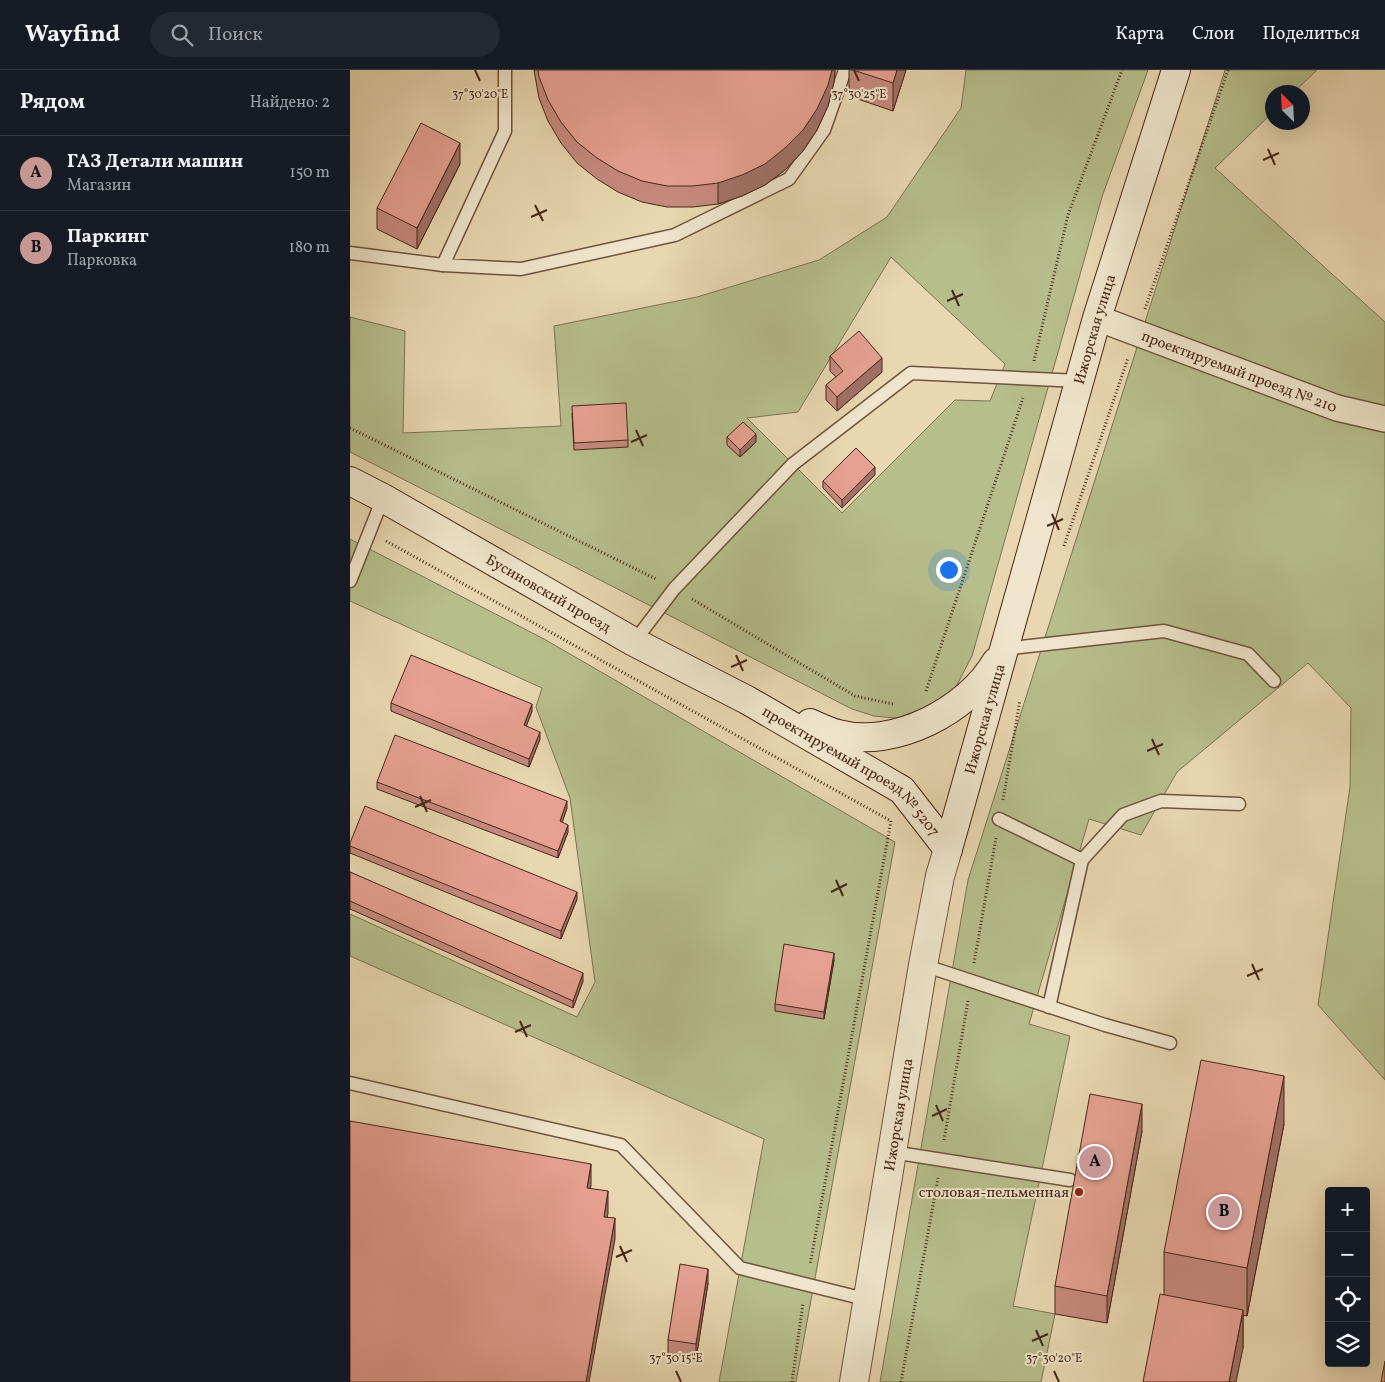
<!DOCTYPE html>
<html lang="ru">
<meta charset="utf-8">
<style>
body{margin:0;font-family:Vollkorn,serif;background:#242831;color:#f1f3f6}
.controls{position:absolute;right:15px;bottom:15px;display:grid;overflow:hidden;border-radius:5px;box-shadow:0 5px 20px #0002}
.controls button{width:45px;height:45px;display:grid;place-items:center;padding:0;border:0;border-bottom:1px solid #363941;background:#171b24;color:#f1f3f6;font:25px sans-serif}
.compass{position:absolute;left:915px;top:15px;width:45px;height:45px;border-radius:50%;background:#171b24;box-shadow:0 5px 20px #0002;rotate:336deg}
.you{position:absolute;left:598px;top:499px;width:18px;height:18px;margin:-12px;border:4px solid #fff;border-radius:50%;background:#1a73e8;box-shadow:0 0 0 8px #1a73e833}
.badge{display:grid;place-items:center;width:32px;height:32px;border-radius:50%;background:#c59692;color:#111;font-size:16px;font-weight:700}
.pin{position:absolute;translate:-50% -50%;border:2px solid #fff;box-shadow:0 1px 5px #0006}
.list{margin:0;padding:0;list-style:none}
h2{display:flex;justify-content:space-between;align-items:center;height:65px;margin:0;padding:0 20px;font-size:21px}
h2 small{font-size:16px;font-weight:400;color:#9ea1a6}
.list li{display:grid;grid-template-columns:32px 1fr auto;gap:15px;align-items:center;box-sizing:border-box;height:75px;padding:0 20px;border-top:1px solid #363941}
.list b{display:block;font-size:19px;white-space:nowrap}
.list p{margin:0;font-size:16px;white-space:nowrap;color:#9ea1a6}
.list em{font-size:16px;font-style:normal;color:#9ea1a6}
.icon{flex:none;width:28px;height:28px;fill:none;stroke:currentColor;stroke-width:2;stroke-linecap:round;stroke-linejoin:round}
.map{position:relative;flex:none;width:1035px;height:1312px;overflow:hidden}
header{display:flex;align-items:center;gap:30px;box-sizing:border-box;height:70px;padding:0 25px;background:#171b24;border-bottom:1px solid #363941}
header strong{font-size:24px}
nav{display:flex;gap:28px;margin-inline-start:auto;font-size:18px}
.search{width:350px;height:45px;background:#242831;display:flex;align-items:center;gap:12px;box-sizing:border-box;padding:0 18px;border-radius:28px;color:#9ea1a6;font-size:19px}
main{display:flex}
aside{flex:1;background:#171b24}
.map>svg:first-child{display:block}
.green{fill:#b6be8c;stroke:#7f7252;fill-rule:evenodd}
.lines{fill:none;stroke-linecap:round;stroke-linejoin:round}
.service-casing{stroke:#70533e;stroke-width:15}
.minor-casing{stroke:#70533e;stroke-width:28}
.tertiary-casing{stroke:#70533e;stroke-width:30}
.secondary-casing{stroke:#482717;stroke-width:30}
.path{stroke:#482717;stroke-width:3;stroke-dasharray:1 2.5;stroke-linecap:butt}
.service{stroke:#f0e5cc;stroke-width:12}
.minor{stroke:#f0e5cc;stroke-width:25}
.tertiary{stroke:#f0e5cc;stroke-width:28}
.secondary{stroke:#f0e5cc;stroke-width:28}
.wall{fill:#c68a7e;stroke:#482717}
.shaded-wall{fill:#a17167;stroke:#482717}
.building{fill:#e6a193;stroke:#482717}
.ticks{fill:none;stroke:#482717;stroke-width:2}
.poi-dot{fill:#8f2418;stroke:#f0e5cc;stroke-width:2}
.labels{text-anchor:middle;stroke-width:4;stroke-linejoin:round;paint-order:stroke}
.street-label{font-size:15px;fill:#482717;stroke:#f0e5cc}
.poi-label{font-size:15px;fill:#482717;stroke:#f0e5cc;text-anchor:end}
.ticks-label{font-size:12px;text-anchor:middle;fill:#482717;stroke:#f0e5cc;stroke-width:4;stroke-linejoin:round;paint-order:stroke}
</style>
<header>
<strong>Wayfind</strong>
<div class="search"><svg class="icon" aria-label="search" viewBox="0 0 24 24"><circle cx="10" cy="10" r="6"/><path d="M15 15l6 6"/></svg>Поиск</div>
<nav><a>Карта</a><a>Слои</a><a>Поделиться</a></nav>
</header>
<main>
<aside>
<h2>Рядом<small>Найдено: 2</small></h2>
<ul class="list">
<li><span class="badge">A</span><div><b>ГАЗ Детали машин</b><p>Магазин</p></div><em>150 m</em></li>
<li><span class="badge">B</span><div><b>Паркинг</b><p>Парковка</p></div><em>180 m</em></li>
</ul>
</aside>
<div class="map">
<svg width="1035" height="1312" viewBox="0 0 1035 1312">
<rect width="100%" height="100%" fill="#e8d7b1"/>
<filter id="stains"><feTurbulence type="fractalNoise" baseFrequency=".004" numOctaves="4"/><feColorMatrix values="0 0 0 0 .2 0 0 0 0 .09 0 0 0 0 .02 0 0 0 .5 -.17"/></filter>
<radialGradient id="worn" r=".72"><stop offset=".6" stop-color="#630" stop-opacity="0"/><stop offset="1" stop-color="#630" stop-opacity=".3"/></radialGradient>
<g class="green">
<path d="M 616,0 L 798,0 L 752,127 L 622,586 L 608,613 L 596,630 L 556,649 L 524,646 L 502,639 L 0,382 L 0,247 L 55,261 L 53,363 L 211,356 L 204,256 L 347,227 L 469,190 L 537,147 L 611,38 ZM 541,187 L 655,294 L 640,331 L 605,330 L 492,443 L 397,348 L 448,342 Z"/>
<path d="M 875,0 L 967,0 L 944,22 L 922,22 L 922,43 L 865,98 L 1035,252 L 1035,1010 L 968,935 L 1000,717 L 1001,638 L 958,593 L 827,702 L 791,765 L 739,749 L 679,954 L 720,966 L 663,1236 L 705,1244 L 691,1312 L 530,1312 L 618,810 Z"/>
<path d="M 0,469 L 194,569 L 545,772 L 446,1312 L 369,1312 L 414,1069 L 0,886 L 0,844 L 227,947 L 245,912 L 220,728 L 186,637 L 192,618 L 0,531 Z"/>
</g>
<g class="lines">
<g class="service-casing">
<g id="service">
<path d="M 155,0 L 155,61 L 93,195 L 171,199 L 325,165 L 439,109 L 474,60 L 495,0"/>
<path d="M 0,183 L 93,195"/>
<path d="M 0,511 L 33,428"/>
<path d="M 284,572 L 324,519 L 443,394 L 561,303 L 729,311"/>
<path d="M 653,579 L 814,561 L 898,584 L 924,611"/>
<path d="M 649,749 L 732,790"/>
<path d="M 573,895 L 755,955 L 820,973"/>
<path d="M 699,937 L 732,790 L 773,745 L 811,731 L 889,734"/>
<path d="M 0,1013 L 271,1075 L 390,1198 L 519,1230"/>
<path d="M 542,1082 L 720,1110"/>
</g>
</g>
<g class="minor-casing">
<g id="minor">
<path id="s1" d="M 747,248 L 987,338 L 1035,349"/>
</g>
</g>
<g class="tertiary-casing">
<g id="tertiary">
<path id="s2" d="M 504,1312 L 573,895 L 590,806 L 598,779"/>
</g>
</g>
<g class="secondary-casing">
<g id="secondary">
<path id="s3" d="M 0,411 L 33,428 L 284,572 L 397,630 L 552,720 L 598,779"/>
<path d="M 460,653 C 469,657 479,662 488,664 C 545,679 618,640 646,592"/>
<path id="s4" d="M 598,779 L 747,248 L 826,0"/>
</g>
</g>
<g class="path">
<path d="M 795,239 L 878,0"/>
<path d="M 684,291 L 718,145 L 772,0"/>
<path d="M 0,358 L 306,509"/>
<path d="M 36,471 L 541,751 L 460,1195"/>
<path d="M 714,476 L 778,288"/>
<path d="M 342,529 L 505,626 L 543,634"/>
<path d="M 576,621 L 673,328"/>
<path d="M 653,730 L 670,630"/>
<path d="M 624,893 L 646,768"/>
<path d="M 594,1070 L 618,931"/>
<path d="M 442,1312 L 453,1233"/>
<path d="M 551,1312 L 588,1108"/>
</g>
<use href="#service" class="service"/>
<use href="#minor" class="minor"/>
<use href="#tertiary" class="tertiary"/>
<use href="#secondary" class="secondary"/>
</g>
<g class="wall">
<path d="M 184,0 L 485,0 L 484,12 L 478,36 L 467,60 L 453,81 L 435,100 L 415,115 L 392,126 L 368,134 L 343,137 L 317,137 L 292,132 L 268,122 L 247,109 L 227,93 L 211,73 L 198,51 L 189,28 Z"/>
<path d="M 499,0 L 556,0 L 543,41 L 499,26 Z"/>
<path d="M 110,94 L 67,179 L 27,159 L 27,138 Z"/>
<path d="M 480,286 L 532,302 L 487,341 L 476,330 L 476,315 L 486,307 L 480,301 Z"/>
<path d="M 222,343 L 278,370 L 278,377 L 224,380 Z"/>
<path d="M 377,367 L 406,372 L 390,387 L 377,375 Z"/>
<path d="M 525,405 L 492,438 L 473,418 L 473,411 Z"/>
<path d="M 41,633 L 182,641 L 176,656 L 190,669 L 179,697 L 41,641 Z"/>
<path d="M 27,712 L 217,738 L 212,752 L 218,762 L 208,788 L 27,719 Z"/>
<path d="M 0,773 L 227,829 L 211,869 L 0,783 Z"/>
<path d="M 0,802 L 233,911 L 223,938 L 0,839 Z"/>
<path d="M 484,890 L 474,949 L 425,941 L 425,934 Z"/>
<path d="M 934,1054 L 897,1246 L 893,1245 L 893,1278 L 814,1225 L 814,1182 Z"/>
<path d="M 792,1061 L 757,1253 L 705,1244 L 705,1216 Z"/>
<path d="M 358,1213 L 346,1289 L 318,1284 L 318,1270 Z"/>
</g>
<g class="shaded-wall">
<path d="M 482,0 L 485,0 L 484,12 L 478,36 L 467,60 L 453,81 L 435,100 L 415,115 L 392,126 L 368,134 L 368,113 Z"/>
<path d="M 547,0 L 556,0 L 543,41 L 543,13 Z"/>
<path d="M 110,73 L 110,94 L 67,179 L 67,158 Z"/>
<path d="M 532,288 L 532,302 L 487,341 L 487,327 Z"/>
<path d="M 406,364 L 406,372 L 390,387 L 390,380 Z"/>
<path d="M 525,397 L 525,405 L 492,438 L 492,430 Z"/>
<path d="M 182,634 L 182,641 L 174,662 L 174,655 Z"/>
<path d="M 190,662 L 190,669 L 179,697 L 179,689 Z"/>
<path d="M 217,731 L 217,738 L 210,759 L 210,751 Z"/>
<path d="M 218,755 L 218,762 L 208,788 L 208,781 Z"/>
<path d="M 227,822 L 227,829 L 211,869 L 211,861 Z"/>
<path d="M 484,883 L 484,890 L 474,949 L 474,942 Z"/>
<path d="M 233,903 L 233,911 L 223,938 L 223,931 Z"/>
<path d="M 934,1006 L 934,1054 L 897,1246 L 897,1198 Z"/>
<path d="M 792,1034 L 792,1061 L 757,1253 L 757,1226 Z"/>
<path d="M 241,1094 L 241,1115 L 237,1139 L 237,1118 Z"/>
<path d="M 258,1121 L 258,1143 L 254,1168 L 254,1147 Z"/>
<path d="M 265,1148 L 265,1169 L 239,1312 L 236,1312 Z"/>
<path d="M 358,1199 L 358,1213 L 346,1289 L 346,1274 Z"/>
<path d="M 893,1240 L 893,1278 L 886,1312 L 879,1312 Z"/>
</g>
<g class="building">
<path d="M 188,0 L 482,0 L 478,15 L 467,39 L 453,60 L 435,78 L 415,94 L 392,105 L 368,113 L 343,116 L 317,116 L 292,111 L 268,101 L 247,88 L 227,72 L 211,52 L 198,30 L 189,7 Z"/>
<path d="M 503,0 L 547,0 L 543,13 Z"/>
<path d="M 71,53 L 110,73 L 67,158 L 27,138 Z"/>
<path d="M 509,261 L 532,288 L 487,327 L 476,315 L 493,301 L 480,286 Z"/>
<path d="M 276,333 L 278,370 L 224,373 L 222,336 Z"/>
<path d="M 393,352 L 406,364 L 390,380 L 377,367 Z"/>
<path d="M 506,378 L 525,397 L 492,430 L 473,411 Z"/>
<path d="M 61,585 L 182,634 L 174,655 L 190,662 L 179,689 L 41,633 Z"/>
<path d="M 45,665 L 217,731 L 210,751 L 218,755 L 208,781 L 27,712 Z"/>
<path d="M 15,736 L 227,822 L 211,861 L 0,776 L 0,773 Z"/>
<path d="M 0,802 L 233,903 L 223,931 L 0,831 Z"/>
<path d="M 434,874 L 484,883 L 474,942 L 425,934 Z"/>
<path d="M 851,990 L 934,1006 L 897,1198 L 814,1182 Z"/>
<path d="M 740,1024 L 792,1034 L 757,1226 L 705,1216 Z"/>
<path d="M 0,1051 L 241,1094 L 237,1118 L 258,1121 L 254,1147 L 265,1148 L 236,1312 L 0,1312 Z"/>
<path d="M 330,1194 L 358,1199 L 346,1274 L 318,1270 Z"/>
<path d="M 810,1224 L 893,1240 L 879,1312 L 793,1312 Z"/>
<path d="M 1035,1291 L 1035,1312 L 1031,1312 Z"/>
</g>
<path class="ticks" d="M 125,0 L 130,11M 504,0 L 509,11M 918,79 L 925,95M 913,90 L 929,83M 185,135 L 193,151M 181,147 L 197,140M 602,220 L 609,236M 597,231 L 613,224M 286,360 L 293,376M 281,372 L 297,365M 702,444 L 709,460M 697,456 L 713,449M 386,585 L 393,601M 381,597 L 397,590M 802,669 L 809,685M 797,681 L 813,674M 70,726 L 77,742M 65,737 L 81,730M 486,810 L 493,826M 481,822 L 497,814M 902,894 L 909,910M 897,906 L 913,899M 170,951 L 177,967M 165,962 L 181,955M 586,1035 L 593,1051M 582,1046 L 597,1039M 270,1176 L 277,1192M 266,1187 L 282,1180M 686,1260 L 693,1276M 682,1271 L 698,1264M 326,1301 L 331,1312M 704,1301 L 709,1312"/>
<circle class="poi-dot" cx="729" cy="1122" r="5"/>
<g class="labels">
<g class="street-label">
<text dy="5" stroke="none"><textPath href="#s4" startOffset="540">Ижорская улица</textPath></text>
<text dy="5" stroke="none"><textPath href="#s1" startOffset="152">проектируемый проезд № 210</textPath></text>
<text dy="5" stroke="none"><textPath href="#s3" startOffset="228">Бусиновский проезд</textPath></text>
<text dy="5" stroke="none"><textPath href="#s4" startOffset="135">Ижорская улица</textPath></text>
<text dy="5" stroke="none"><textPath href="#s3" startOffset="581">проектируемый проезд № 5207</textPath></text>
<text dy="5" stroke="none"><textPath href="#s2" startOffset="271">Ижорская улица</textPath></text>
</g>
<g class="poi-label">
<text x="719" y="1127">столовая-пельменная</text>
</g>
</g>
<g class="ticks-label">
<text x="509" y="28">37°30'25"E</text>
<text x="130" y="28">37°30'20"E</text>
<text x="326" y="1292">37°30'15"E</text>
<text x="704" y="1292">37°30'20"E</text>
</g>
<rect width="100%" height="100%" filter="url(#stains)"/>
<rect width="100%" height="100%" fill="url(#worn)"/>
</svg>
<div class="controls">
<button>+</button>
<button>−</button>
<button><svg class="icon" aria-label="locate" viewBox="0 0 24 24"><circle cx="12" cy="12" r="6"/><path d="M12 2v4M12 18v4M2 12h4M18 12h4"/></svg></button>
<button><svg class="icon" aria-label="layers" viewBox="0 0 24 24"><path d="M12 4l9 5-9 5-9-5zM3 14l9 5 9-5"/></svg></button>
</div>
<svg class="compass" viewBox="-18 -18 36 36"><path d="M0-13l5 13h-10z" fill="#e53935"/><path d="M0 13l5-13h-10z" fill="#9ea1a6"/></svg>
<div class="you"></div>
<div class="pin badge" style="left:745px;top:1092px">A</div>
<div class="pin badge" style="left:874px;top:1142px">B</div>
</div>
</main>
